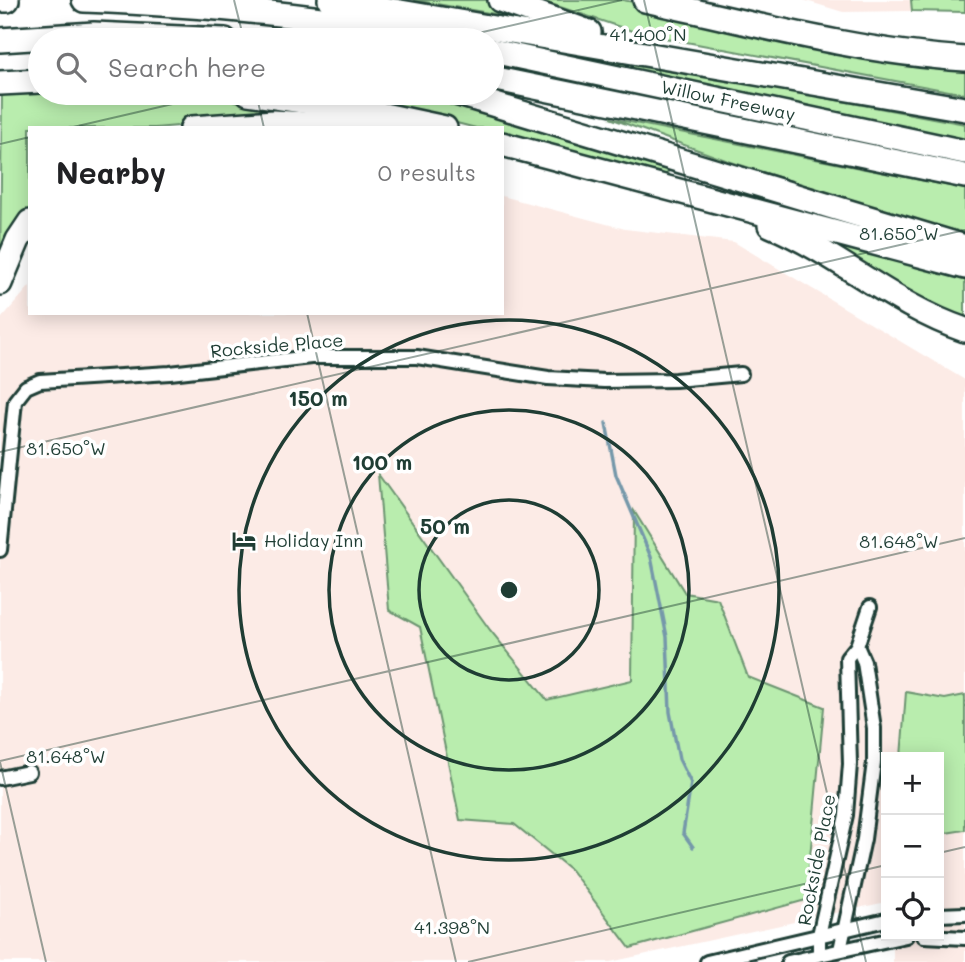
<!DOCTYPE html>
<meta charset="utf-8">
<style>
body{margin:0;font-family:Mali,sans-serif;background:#f6f6f6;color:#202124}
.controls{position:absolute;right:21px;bottom:21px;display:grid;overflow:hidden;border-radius:0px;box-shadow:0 4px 18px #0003}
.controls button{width:63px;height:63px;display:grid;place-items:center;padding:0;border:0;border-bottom:2px solid #e0e0e0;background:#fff;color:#202124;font:35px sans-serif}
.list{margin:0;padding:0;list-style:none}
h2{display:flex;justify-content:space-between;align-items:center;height:91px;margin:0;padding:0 28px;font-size:30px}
h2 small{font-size:23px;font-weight:400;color:#757577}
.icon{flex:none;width:38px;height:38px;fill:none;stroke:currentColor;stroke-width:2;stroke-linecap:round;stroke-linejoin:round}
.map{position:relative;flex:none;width:965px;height:962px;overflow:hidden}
.search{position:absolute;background:#fff;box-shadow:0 4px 18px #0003;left:28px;top:28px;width:476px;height:77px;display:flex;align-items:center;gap:18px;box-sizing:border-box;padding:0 24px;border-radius:38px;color:#757577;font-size:26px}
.panel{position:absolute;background:#fff;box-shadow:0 4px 18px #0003;left:28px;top:126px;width:476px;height:189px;border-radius:0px}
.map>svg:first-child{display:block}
.built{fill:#fcebe6}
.green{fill:#b9edae;stroke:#6c9571;stroke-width:2}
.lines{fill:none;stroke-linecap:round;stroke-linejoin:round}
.stream{stroke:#7598aa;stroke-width:3.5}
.street-casing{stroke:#1f3d34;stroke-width:18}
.highway-casing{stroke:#1f3d34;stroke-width:28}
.street{stroke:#fff;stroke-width:12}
.highway{stroke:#fff;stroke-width:23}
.ticks{fill:none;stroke:#1f3d34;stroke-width:2;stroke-opacity:0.45}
.ring{fill:none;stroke:#1f3d34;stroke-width:3.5}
.labels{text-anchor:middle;stroke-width:7;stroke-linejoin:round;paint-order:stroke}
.street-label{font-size:18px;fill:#1f3d34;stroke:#fff}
.poi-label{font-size:18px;fill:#1f3d34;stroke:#fff;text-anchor:start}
.ticks-label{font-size:18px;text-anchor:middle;fill:#1f3d34;stroke:#fff;stroke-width:7;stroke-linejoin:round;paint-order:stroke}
.centre{fill:#1f3d34;stroke:#fff;stroke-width:3.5}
.ring-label{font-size:21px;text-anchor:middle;font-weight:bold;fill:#1f3d34;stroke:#fff;stroke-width:7;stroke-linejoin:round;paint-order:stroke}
</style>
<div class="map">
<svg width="965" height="962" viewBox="0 0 965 962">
<rect width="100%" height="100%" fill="#fff"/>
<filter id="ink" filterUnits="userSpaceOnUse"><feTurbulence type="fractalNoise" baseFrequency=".0143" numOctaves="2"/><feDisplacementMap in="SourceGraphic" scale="14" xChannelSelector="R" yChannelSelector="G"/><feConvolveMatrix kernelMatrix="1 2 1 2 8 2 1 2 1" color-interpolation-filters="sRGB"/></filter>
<g filter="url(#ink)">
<g class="built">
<path d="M 803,0 L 911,0 L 912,11 L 843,12 Z"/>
<path d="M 502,196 L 625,229 L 734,242 L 965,380 L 965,962 L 893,962 L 893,936 L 939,936 L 939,757 L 886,757 L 886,902 L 610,962 L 0,962 L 0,320 L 30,286 L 30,313 L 502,313 Z"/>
</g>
<g class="green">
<path d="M 413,0 L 490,0 L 535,21 Z"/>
<path d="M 539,0 L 623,0 L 965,67 L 965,94 L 638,33 Z"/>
<path d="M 911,0 L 965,0 L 965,12 L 912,11 Z"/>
<path d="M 482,34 L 965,124 L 965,142 L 492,40 L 480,40 Z"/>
<path d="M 40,91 L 188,95 L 329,113 L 155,128 L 30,128 L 30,210 L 0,266 L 2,93 Z"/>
<path d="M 297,93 C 330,93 367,88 400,93 C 491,107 581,141 669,169 L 666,176 L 502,133 L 502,128 L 476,128 L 422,114 Z"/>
<path d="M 610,118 L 965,189 L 965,236 L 731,162 Z"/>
<path d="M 818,235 L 965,275 L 965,323 L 884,283 Z"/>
<path d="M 378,474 L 490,630 L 547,700 L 632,680 L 634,511 L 685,593 L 718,599 L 748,677 L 824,707 L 806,900 L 630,948 L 571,870 L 514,824 L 460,820 L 420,627 L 389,610 Z"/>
<path d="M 906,692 L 945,699 L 965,695 L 965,830 L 939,834 L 939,757 L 901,757 Z"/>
</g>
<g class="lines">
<path class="stream" d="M 606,423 L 616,475 L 651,557 L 667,637 L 670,712 L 679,759 L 691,783 L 683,833 L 693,847"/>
<g class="street-casing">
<g id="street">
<path d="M 0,550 L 15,401 L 26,387 L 40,381 L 170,373 L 311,357 L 417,357 L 548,378 L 604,381 L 675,380 L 741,374"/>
<path d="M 0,778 L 29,772"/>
<path d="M 939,915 L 965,914"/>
<path d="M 924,936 L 965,938"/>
<path d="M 840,950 L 864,839 L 874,762 L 874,728 L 864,662 L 857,646"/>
<path d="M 819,954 L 819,935 L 846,815 L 850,764 L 847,658 L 857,646 L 870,607"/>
<path d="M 707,962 L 886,920"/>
<path d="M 788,962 L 906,936"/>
</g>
</g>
<g class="highway-casing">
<g id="highway">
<path d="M 0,0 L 7,0"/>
<path d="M 84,0 C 204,5 327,15 444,40"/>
<path d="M 330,0 L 965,109"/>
<path d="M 500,0 L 589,32"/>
<path d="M 645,0 C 751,23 857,52 965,59"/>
<path d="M 0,40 L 94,34 L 225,40"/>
<path d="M 492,51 L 965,152"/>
<path d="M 492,78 L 965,176"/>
<path d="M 0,83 L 40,81"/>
<path d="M 248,93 L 351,108 L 445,128"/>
<path d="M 456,93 L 965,247"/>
<path d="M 192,128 L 273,122 L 372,128"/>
<path d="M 502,144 L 965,267"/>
<path d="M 770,225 C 839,254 894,306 965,330"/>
<path d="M 0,283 L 18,240 L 30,222"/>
</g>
</g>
<use href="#street" class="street"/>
<use href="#highway" class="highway"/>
</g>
</g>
<path class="ticks" d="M 234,0 L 244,40M 644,0 L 866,962M 448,40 L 622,0M 256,93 L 264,128M 69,128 L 220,93M 0,144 L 30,137M 307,313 L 456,962M 0,452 L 965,230M 0,761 L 965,538M 0,762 L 46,962M 939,853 L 965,847M 468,962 L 886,865"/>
<g class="ring">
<circle cx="509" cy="590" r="90"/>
<circle cx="509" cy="590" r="180"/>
<circle cx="509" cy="590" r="270"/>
</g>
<defs>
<g id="hotel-bare" transform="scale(1.89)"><path d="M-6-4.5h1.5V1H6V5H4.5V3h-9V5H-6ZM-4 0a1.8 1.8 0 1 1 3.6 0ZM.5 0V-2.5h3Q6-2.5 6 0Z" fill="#1f3d34" stroke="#fff" stroke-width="2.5" paint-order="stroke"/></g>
</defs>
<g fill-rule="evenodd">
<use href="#hotel-bare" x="244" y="541"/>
</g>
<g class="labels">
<g class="street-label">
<text transform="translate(728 101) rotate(12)" y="6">Willow Freeway</text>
<text transform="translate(277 346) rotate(-5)" y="6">Rockside Place</text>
<text transform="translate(817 860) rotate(-79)" y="6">Rockside Place</text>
</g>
<g class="poi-label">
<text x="264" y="547">Holiday Inn</text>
</g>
</g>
<g class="ticks-label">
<text x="648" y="41">41.400°N</text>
<text x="899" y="240">81.650°W</text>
<text x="66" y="455">81.650°W</text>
<text x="899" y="548">81.648°W</text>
<text x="66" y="763">81.648°W</text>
<text x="452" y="934">41.398°N</text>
</g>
<circle cx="509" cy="590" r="10" class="centre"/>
<g class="ring-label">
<text x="318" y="406">150 m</text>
<text x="382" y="470">100 m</text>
<text x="445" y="534">50 m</text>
</g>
</svg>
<div class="controls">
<button>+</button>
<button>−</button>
<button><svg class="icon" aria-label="locate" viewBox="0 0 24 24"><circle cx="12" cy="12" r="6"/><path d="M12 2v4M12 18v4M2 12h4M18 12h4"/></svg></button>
</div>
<div class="search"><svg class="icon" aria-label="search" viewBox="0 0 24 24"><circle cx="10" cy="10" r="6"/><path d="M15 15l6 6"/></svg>Search here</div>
<section class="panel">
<h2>Nearby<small>0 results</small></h2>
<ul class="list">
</ul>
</section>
</div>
